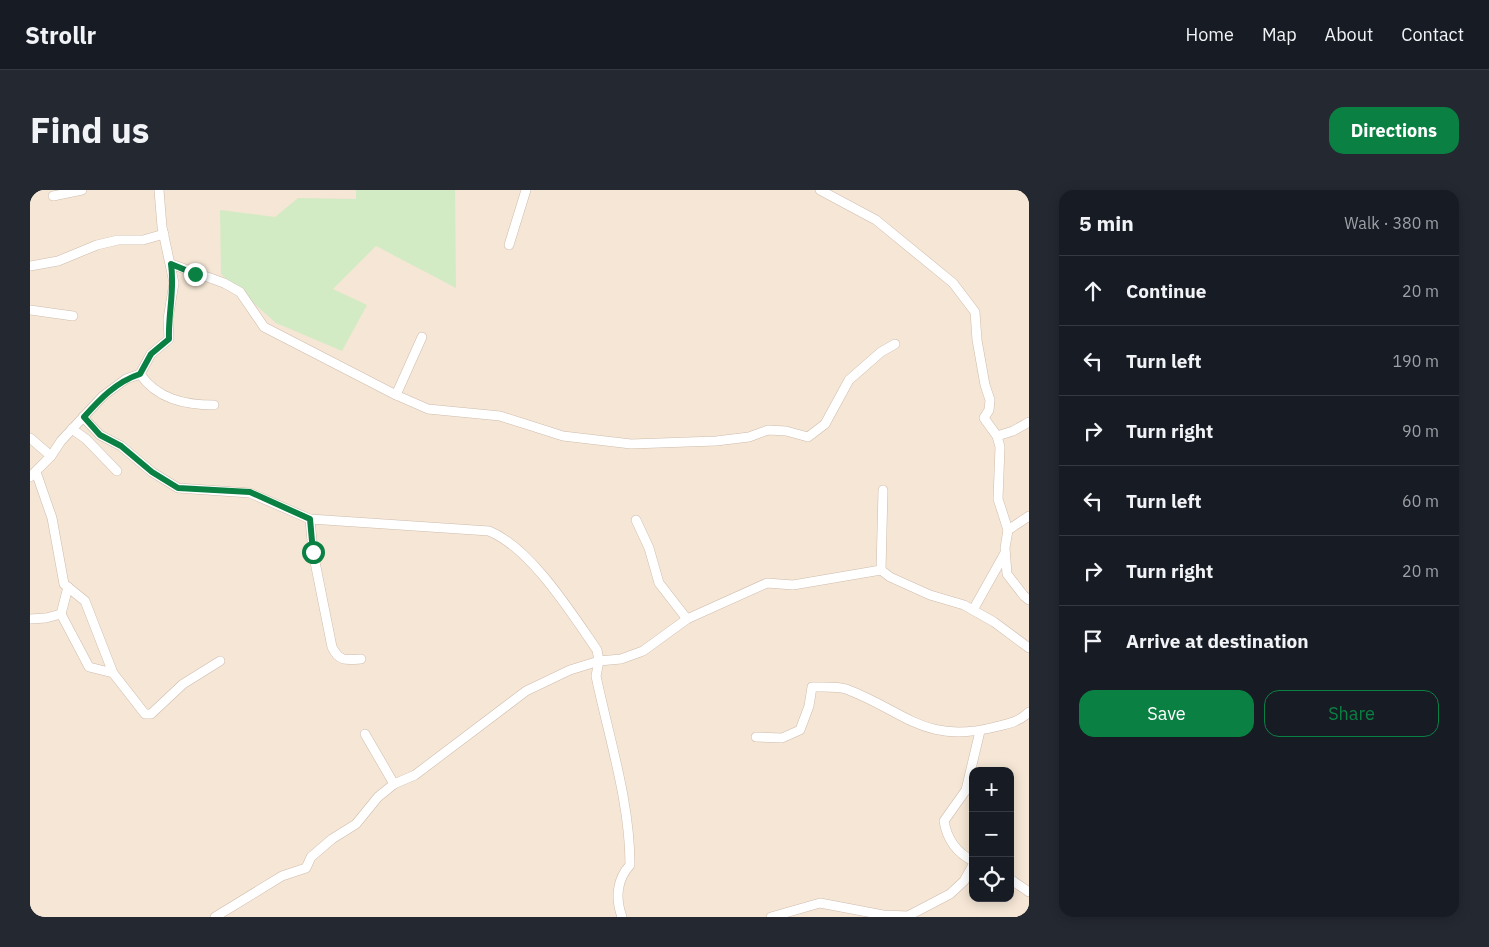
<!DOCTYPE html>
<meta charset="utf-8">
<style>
body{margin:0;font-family:"IBM Plex Sans",sans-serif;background:#242831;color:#f1f3f6}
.controls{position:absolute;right:15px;bottom:15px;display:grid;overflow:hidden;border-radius:10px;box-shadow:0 2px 12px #0003}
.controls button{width:45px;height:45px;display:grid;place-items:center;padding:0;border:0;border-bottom:1px solid #363941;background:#171b24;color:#f1f3f6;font:25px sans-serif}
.stop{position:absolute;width:15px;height:15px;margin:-11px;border:4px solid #0b8043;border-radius:50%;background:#fff}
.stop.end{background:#0b8043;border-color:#fff;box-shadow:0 1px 5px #0008}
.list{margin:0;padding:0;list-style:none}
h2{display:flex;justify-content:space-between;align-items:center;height:65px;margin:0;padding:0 20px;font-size:21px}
h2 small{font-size:16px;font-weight:400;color:#9ea1a6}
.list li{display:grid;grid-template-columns:32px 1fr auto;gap:15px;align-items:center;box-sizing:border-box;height:70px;padding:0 20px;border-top:1px solid #363941}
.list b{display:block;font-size:19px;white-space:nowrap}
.list em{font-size:16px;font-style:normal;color:#9ea1a6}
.actions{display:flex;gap:10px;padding:15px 20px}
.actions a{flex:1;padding:11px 0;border:1px solid #0b8043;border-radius:15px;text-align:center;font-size:18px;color:#0b8043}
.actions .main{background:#0b8043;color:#fff}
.icon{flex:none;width:28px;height:28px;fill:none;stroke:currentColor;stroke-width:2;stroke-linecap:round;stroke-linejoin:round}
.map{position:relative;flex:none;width:999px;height:727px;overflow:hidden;border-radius:15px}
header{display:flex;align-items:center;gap:30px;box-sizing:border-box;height:70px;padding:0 25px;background:#171b24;border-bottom:1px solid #363941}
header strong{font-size:24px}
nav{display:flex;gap:28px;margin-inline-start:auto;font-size:18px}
.intro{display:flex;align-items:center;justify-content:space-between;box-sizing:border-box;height:120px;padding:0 30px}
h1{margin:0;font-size:35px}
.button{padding:12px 22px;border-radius:15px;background:#0b8043;color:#fff;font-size:18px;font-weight:700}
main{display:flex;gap:30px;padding:0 30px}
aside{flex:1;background:#171b24;border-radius:15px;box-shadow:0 2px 12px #0003}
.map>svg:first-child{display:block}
.residential{fill:#f5e6d5;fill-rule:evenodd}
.green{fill:#d3ebc4}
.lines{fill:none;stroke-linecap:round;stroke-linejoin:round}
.street-casing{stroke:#cfbcac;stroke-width:10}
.street{stroke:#fff;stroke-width:9}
.route{stroke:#0b8043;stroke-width:6}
</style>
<header>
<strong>Strollr</strong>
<nav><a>Home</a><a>Map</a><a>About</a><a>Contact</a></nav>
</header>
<div class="intro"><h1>Find us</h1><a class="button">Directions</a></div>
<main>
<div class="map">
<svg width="999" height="727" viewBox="0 0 999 727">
<rect width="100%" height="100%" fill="#fdf4e6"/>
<path class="residential" d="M 0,0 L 999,0 L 999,727 L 0,727 ZM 943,581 L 980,581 L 980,708 L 943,708 Z"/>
<path class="green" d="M 326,0 L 425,0 L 426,98 L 346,56 L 303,99 L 337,115 L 312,161 L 246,133 L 191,84 L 190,20 L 245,27 L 268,8 L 326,9 Z"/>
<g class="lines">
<g class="street-casing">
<g id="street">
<path d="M 790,0 L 846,30 L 923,93 L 945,122 L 947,150 L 955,195 L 960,210 L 959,220 L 954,228 L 967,246 L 970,257 L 968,309 L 978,340 L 975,358 L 977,384 L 994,406 L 999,410"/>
<path d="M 23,6 L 52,0"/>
<path d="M 479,55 L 496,0"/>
<path d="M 141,74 L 194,93 L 210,102 L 234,137 L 366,205 L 398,219 L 470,226 L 533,246 L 601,254 L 686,251 L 719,247 L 738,240 L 756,241 L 778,247 L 795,234 L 819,190 L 851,162 L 865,154"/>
<path d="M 0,76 L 28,71 L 67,55 L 88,50 L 113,50 L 134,44"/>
<path d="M 0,120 L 43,126"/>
<path d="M 110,184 C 127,209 155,215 184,215"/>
<path d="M 366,205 L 392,147"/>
<path d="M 53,227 L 70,245 L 91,256 L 122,282 L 148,298 L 220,303 L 280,329 L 459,341 C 501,358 542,424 567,460 L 569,471 L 566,486 C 579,548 600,612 600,675 C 587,689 585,708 592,727"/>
<path d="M 42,239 L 56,249 L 87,281"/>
<path d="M 967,246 L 983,241 L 999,232"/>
<path d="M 0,248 L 21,266 L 0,287"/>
<path d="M 21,266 L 31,251 L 73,206 L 96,189 L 110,184 L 121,164 L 139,149 L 138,129 L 144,93 L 132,37 L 129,0"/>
<path d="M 6,282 L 22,328 L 34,394 L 55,411 L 83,483"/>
<path d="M 280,329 L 283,362 L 302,457 C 309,472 317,470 331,469"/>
<path d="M 606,330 L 619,358 L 629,393 L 657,429"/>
<path d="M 978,340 L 999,326"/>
<path d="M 851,380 L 853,300"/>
<path d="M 943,420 L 975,363"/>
<path d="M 31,424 L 59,477 L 83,483 L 115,524 L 121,524 L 153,494 L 190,471"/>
<path d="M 0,429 L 16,428 L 31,424 L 38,397"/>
<path d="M 335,544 L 364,594"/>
<path d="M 726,547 L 752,548 L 770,540 L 779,516 L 782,497 C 793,497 807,496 816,499 C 875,521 894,555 965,537 C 978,534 989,532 999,522"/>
<path d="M 943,671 C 927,663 917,649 914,631 L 936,600 L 950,541"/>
<path d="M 980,689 L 999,702"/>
<path d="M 185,727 L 252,686 L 276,678 L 281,667 L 302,649 L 326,634 L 348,607 L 364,594 L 385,585 L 496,501 L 540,480 L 569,471 L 591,469 L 613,461 L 657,429 L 737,393 L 763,395 L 851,380 L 860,387 L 900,405 L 934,415 L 964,432 L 999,458"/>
<path d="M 741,727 L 790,713 L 853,725 L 878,726 L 920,704 L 934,691 L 943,675"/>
</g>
</g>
<use href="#street" class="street"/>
</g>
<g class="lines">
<path class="route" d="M 165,84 L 141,74 C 145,100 138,123 139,149 L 121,164 L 110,184 C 86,192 70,209 54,227 L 70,245 L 91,256 L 122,282 L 148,298 L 220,302 L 280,329 L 283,362"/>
</g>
</svg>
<div class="controls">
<button>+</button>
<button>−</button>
<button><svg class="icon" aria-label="locate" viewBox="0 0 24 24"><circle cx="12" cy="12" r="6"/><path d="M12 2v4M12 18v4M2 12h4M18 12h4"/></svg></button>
</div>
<div class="stop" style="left:283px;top:362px"></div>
<div class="stop end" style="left:165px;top:84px"></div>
</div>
<aside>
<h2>5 min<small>Walk · 380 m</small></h2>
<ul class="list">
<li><svg class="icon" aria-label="ahead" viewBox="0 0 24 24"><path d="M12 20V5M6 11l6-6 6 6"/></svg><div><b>Continue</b></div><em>20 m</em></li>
<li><svg class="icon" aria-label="left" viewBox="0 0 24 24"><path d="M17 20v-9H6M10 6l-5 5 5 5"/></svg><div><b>Turn left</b></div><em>190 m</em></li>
<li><svg class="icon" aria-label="right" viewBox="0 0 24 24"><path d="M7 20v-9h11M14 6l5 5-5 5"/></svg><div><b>Turn right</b></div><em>90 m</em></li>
<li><svg class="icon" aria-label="left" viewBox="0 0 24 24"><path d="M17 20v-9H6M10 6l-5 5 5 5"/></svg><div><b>Turn left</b></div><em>60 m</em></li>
<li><svg class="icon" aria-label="right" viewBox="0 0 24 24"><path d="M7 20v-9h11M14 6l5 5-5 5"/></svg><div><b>Turn right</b></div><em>20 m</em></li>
<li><svg class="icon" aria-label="arrive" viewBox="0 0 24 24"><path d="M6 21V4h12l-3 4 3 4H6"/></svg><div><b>Arrive at destination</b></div></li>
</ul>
<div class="actions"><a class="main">Save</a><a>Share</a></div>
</aside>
</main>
